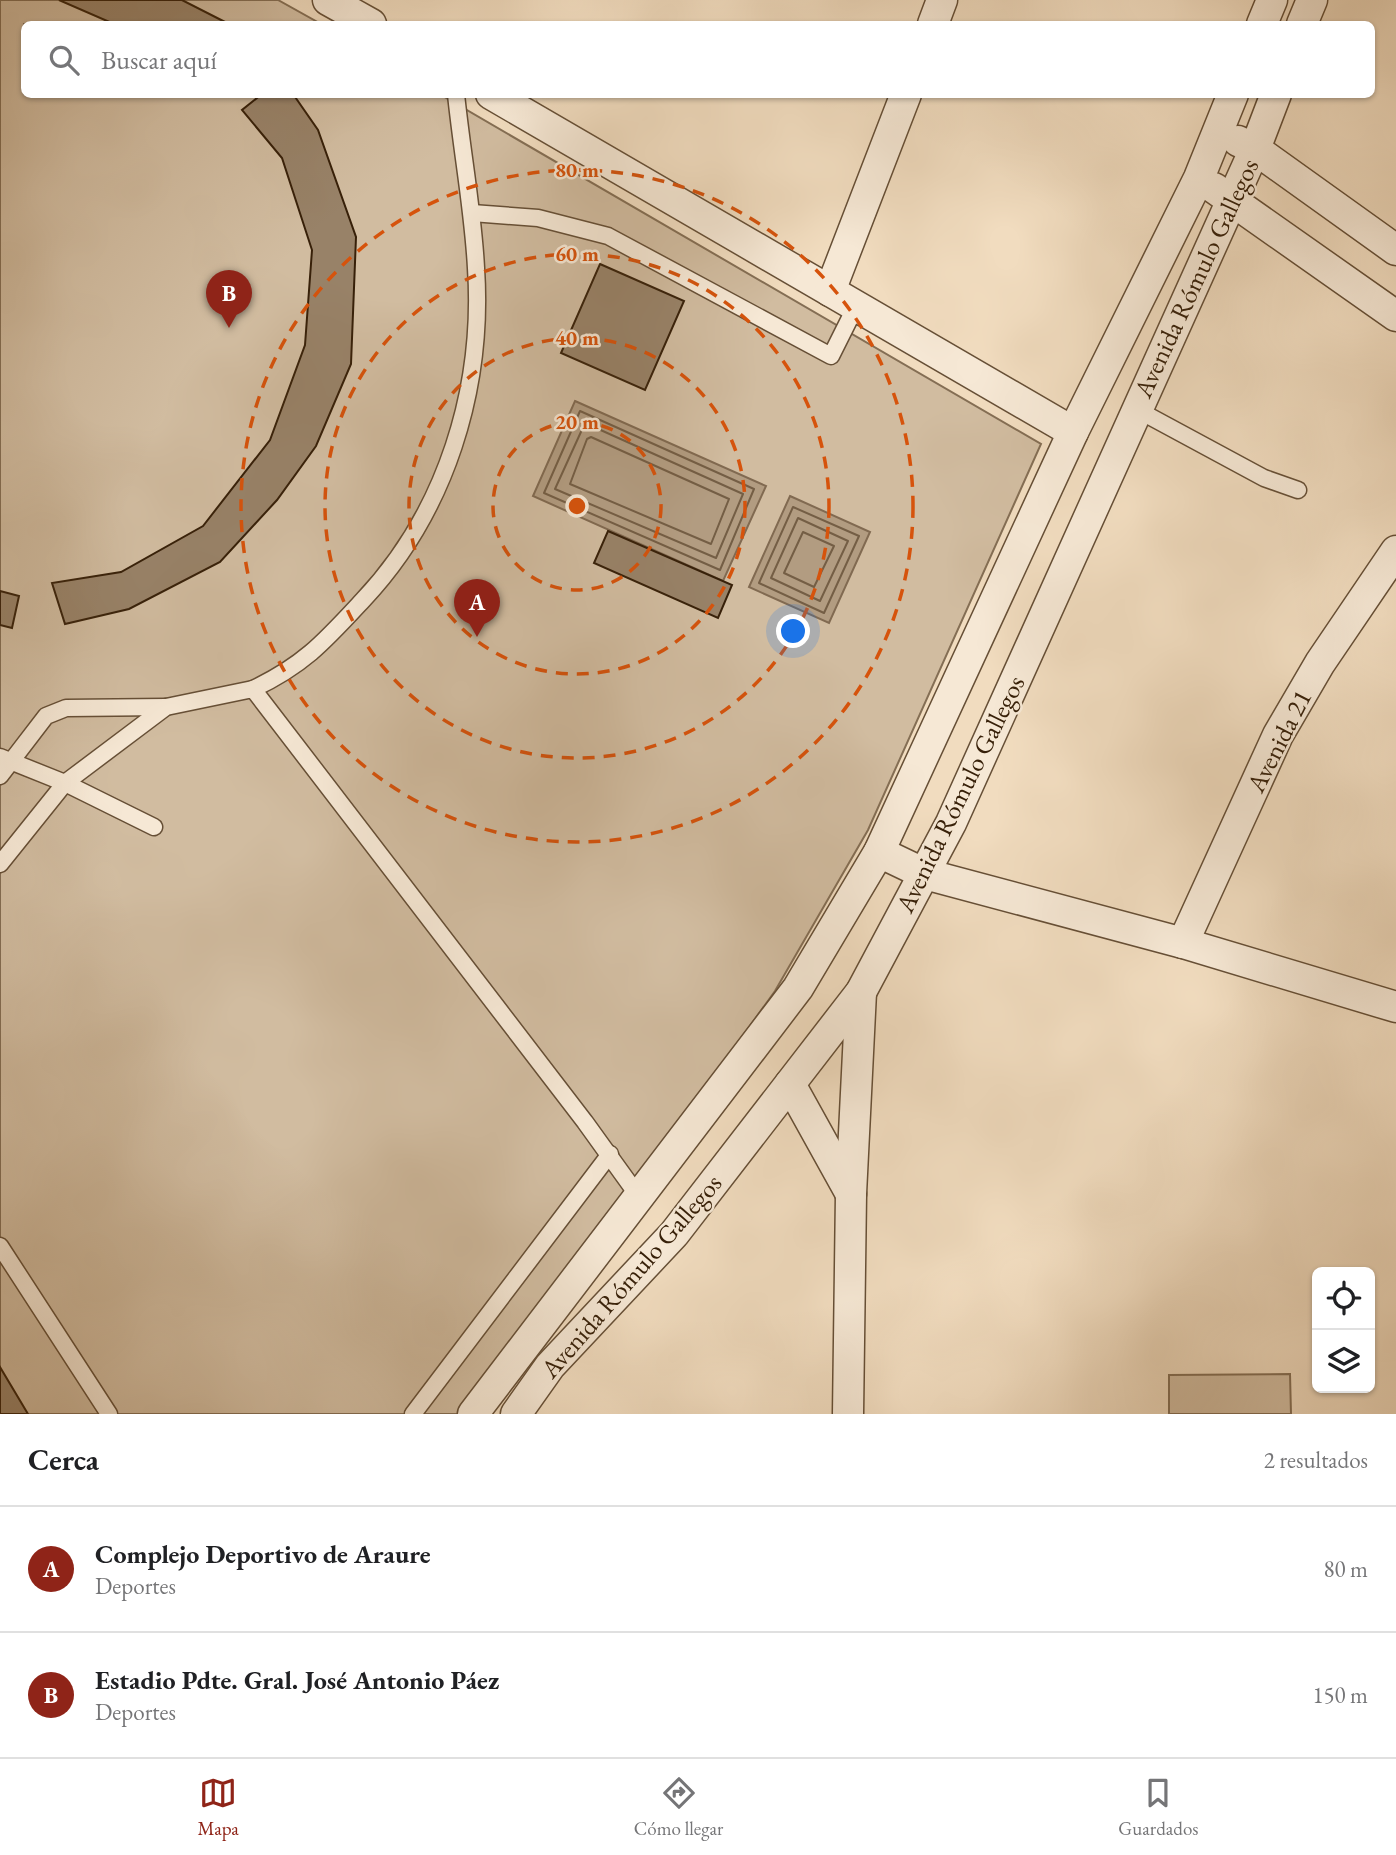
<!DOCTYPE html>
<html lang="es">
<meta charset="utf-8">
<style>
body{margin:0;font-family:"EB Garamond",serif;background:#f6f6f6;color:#202124}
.controls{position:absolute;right:21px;bottom:21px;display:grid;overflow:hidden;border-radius:10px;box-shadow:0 2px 5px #0004}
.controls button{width:63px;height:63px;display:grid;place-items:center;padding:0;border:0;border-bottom:2px solid #e0e0e0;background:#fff;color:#202124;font:35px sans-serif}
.you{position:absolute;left:794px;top:632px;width:24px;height:24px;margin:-18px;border:5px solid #fff;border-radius:50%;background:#1a73e8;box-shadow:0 0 0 10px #1a73e833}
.badge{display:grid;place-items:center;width:46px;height:46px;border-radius:50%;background:#8f2418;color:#fff;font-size:23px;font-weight:700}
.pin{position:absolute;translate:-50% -58px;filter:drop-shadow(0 2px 4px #0008)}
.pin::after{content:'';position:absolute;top:37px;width:24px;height:21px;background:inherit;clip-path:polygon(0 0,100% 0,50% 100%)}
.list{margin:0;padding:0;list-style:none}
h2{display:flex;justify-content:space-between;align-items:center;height:91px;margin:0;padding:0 28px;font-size:30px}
h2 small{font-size:23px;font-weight:400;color:#757577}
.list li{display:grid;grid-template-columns:46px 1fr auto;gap:21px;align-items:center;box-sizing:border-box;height:126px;padding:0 28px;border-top:2px solid #e0e0e0}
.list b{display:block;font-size:26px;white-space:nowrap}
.list p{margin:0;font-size:23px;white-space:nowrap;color:#757577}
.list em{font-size:23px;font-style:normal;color:#757577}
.icon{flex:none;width:38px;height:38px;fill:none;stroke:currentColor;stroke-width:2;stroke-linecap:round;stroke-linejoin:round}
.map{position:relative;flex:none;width:1396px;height:1414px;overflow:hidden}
.search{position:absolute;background:#fff;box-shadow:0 2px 5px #0004;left:21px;right:21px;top:21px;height:77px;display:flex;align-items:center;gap:18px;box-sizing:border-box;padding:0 24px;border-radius:10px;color:#757577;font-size:26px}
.sheet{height:343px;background:#fff}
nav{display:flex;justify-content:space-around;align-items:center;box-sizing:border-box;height:98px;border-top:2px solid #e0e0e0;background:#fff;font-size:19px;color:#757577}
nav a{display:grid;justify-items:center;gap:4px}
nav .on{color:#8f2418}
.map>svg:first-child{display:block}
.green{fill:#d1bca0;stroke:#846e54;stroke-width:2}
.water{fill:#b29c81;stroke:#816a51;stroke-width:2}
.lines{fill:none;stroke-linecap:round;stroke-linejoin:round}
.shore{stroke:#745e45;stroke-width:2}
.building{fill:#988268;stroke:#372009;stroke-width:2}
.service-casing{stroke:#664f36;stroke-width:19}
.minor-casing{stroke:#664f36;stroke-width:33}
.service{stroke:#f6e8d5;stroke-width:16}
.minor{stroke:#f6e8d5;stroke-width:30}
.ring{fill:none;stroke:#d6530c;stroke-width:3.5;stroke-dasharray:12 9}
.labels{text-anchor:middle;stroke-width:5;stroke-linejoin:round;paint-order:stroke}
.street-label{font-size:26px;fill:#372009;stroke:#f6e8d5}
.centre{fill:#d6530c;stroke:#f6e8d5;stroke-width:3.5}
.ring-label{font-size:21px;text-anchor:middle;font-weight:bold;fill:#d6530c;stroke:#f6e8d5;stroke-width:5;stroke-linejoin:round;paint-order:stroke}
</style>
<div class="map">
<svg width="1396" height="1414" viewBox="0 0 1396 1414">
<rect width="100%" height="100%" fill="#f1dcbf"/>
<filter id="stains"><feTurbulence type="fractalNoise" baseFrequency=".00286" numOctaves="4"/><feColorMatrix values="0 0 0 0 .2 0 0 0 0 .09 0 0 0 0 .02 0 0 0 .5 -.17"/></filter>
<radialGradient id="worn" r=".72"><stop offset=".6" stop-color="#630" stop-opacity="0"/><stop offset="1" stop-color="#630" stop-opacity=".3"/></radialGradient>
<g class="green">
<path d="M 0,0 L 278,0 L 321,24 L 24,24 L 24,94 L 441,95 L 1041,444 L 868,830 L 775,991 L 471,1414 L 0,1414 Z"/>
<path d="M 1290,1374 L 1291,1414 L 1169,1414 L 1169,1375 Z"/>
</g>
<g class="water">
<path d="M 575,401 L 766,486 L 723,581 L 533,496 Z"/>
<path d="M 790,496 L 870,532 L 829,623 L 749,587 Z"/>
</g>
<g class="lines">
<g class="shore">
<path d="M 580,411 L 754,489 L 720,570 L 544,493 Z"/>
<path d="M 585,423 L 743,494 L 716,558 L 555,489 Z"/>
<path d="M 591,437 L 729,499 L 711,544 L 570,484 L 587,439 Z"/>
<path d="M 793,507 L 859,536 L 824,613 L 759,583 Z"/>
<path d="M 798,518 L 848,541 L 820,601 L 771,578 Z"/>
<path d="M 803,532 L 834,546 L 814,587 L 784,573 Z"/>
</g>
</g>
<g class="building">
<path d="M 59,0 L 182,0 L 229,24 L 114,24 Z"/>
<path d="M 262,94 L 293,94 L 318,130 L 356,237 L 351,364 L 316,446 L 277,500 L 220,562 L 129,609 L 65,624 L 52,583 L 121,572 L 203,526 L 270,440 L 305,345 L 312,250 L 282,158 L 242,110 Z"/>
<path d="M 600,264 L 684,301 L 645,390 L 561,353 Z"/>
<path d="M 608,531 L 732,585 L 718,618 L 594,563 Z"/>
<path d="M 0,591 L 19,596 L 12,628 L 0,625 Z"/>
<path d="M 0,1367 L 28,1414 L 0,1414 Z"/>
</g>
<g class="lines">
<g class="service-casing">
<g id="service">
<path d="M 472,213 L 538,218 L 608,236 L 831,356 L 856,306"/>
<path d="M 1136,409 L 1264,478 L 1298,490"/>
<path d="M 253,689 C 304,665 325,641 363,600 C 446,512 484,389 476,268 C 473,210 462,153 456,94"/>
<path d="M 0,757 L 65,783 L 154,827"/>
<path d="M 0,776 L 46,716 L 66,708 L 166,707"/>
<path d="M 0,864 L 65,783 L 166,707 L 253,689 L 585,1122 L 639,1197"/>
<path d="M 0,1246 L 109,1414"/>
<path d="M 413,1414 L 610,1154"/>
</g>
</g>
<g class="minor-casing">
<g id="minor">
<path d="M 328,0 L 371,24"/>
<path d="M 933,24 L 942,0"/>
<path d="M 1262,24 L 1272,0"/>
<path d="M 1302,24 L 1312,0"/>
<path d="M 491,94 L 1073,432"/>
<path d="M 1238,141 L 1255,149 L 1396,250"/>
<path d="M 1214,188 L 1396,316"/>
<path d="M 830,291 L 906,94"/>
<path d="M 879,852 L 925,874 L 1183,943 L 1396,1007"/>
<path d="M 1183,943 L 1278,735 L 1320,663 L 1396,551"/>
<path d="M 790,1084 L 851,1194"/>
<path d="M 473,1414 L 798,988 L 879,852 L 1073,432 L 1199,178 L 1233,94"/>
<path d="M 516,1414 L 550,1366 L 674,1234 L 861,992 L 951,823 L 1255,149 L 1276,94"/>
<path d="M 848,1414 L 851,1194 L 861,992"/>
</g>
</g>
<use href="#service" class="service"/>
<use href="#minor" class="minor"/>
</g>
<g class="ring">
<circle cx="577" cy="506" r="84"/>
<circle cx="577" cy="506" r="168"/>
<circle cx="577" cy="506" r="252"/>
<circle cx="577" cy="506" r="336"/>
</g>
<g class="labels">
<g class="street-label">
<text transform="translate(1196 278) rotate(-65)" y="9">Avenida Rómulo Gallegos</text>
<text transform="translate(1279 741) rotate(-63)" y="9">Avenida 21</text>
<text transform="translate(960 794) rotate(-64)" y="9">Avenida Rómulo Gallegos</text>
<text transform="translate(631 1276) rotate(-49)" y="9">Avenida Rómulo Gallegos</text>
</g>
</g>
<circle cx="577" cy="506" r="10" class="centre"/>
<g class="ring-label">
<text x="577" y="177">80 m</text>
<text x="577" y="261">60 m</text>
<text x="577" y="345">40 m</text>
<text x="577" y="429">20 m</text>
</g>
<rect width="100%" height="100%" filter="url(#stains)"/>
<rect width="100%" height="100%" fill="url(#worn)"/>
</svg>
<div class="controls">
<button><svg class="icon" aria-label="locate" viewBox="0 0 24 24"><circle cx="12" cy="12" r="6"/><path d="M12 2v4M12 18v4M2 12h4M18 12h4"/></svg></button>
<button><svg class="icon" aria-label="layers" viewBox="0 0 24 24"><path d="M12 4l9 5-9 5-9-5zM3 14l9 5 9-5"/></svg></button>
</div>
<div class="you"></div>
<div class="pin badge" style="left:477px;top:637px">A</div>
<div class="pin badge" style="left:229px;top:328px">B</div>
<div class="search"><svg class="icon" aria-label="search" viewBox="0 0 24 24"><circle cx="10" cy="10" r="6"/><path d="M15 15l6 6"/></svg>Buscar aquí</div>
</div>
<section class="sheet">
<h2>Cerca<small>2 resultados</small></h2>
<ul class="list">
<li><span class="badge">A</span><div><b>Complejo Deportivo de Araure</b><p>Deportes</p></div><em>80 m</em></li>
<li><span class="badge">B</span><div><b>Estadio Pdte. Gral. José Antonio Páez</b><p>Deportes</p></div><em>150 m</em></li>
</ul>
</section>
<nav>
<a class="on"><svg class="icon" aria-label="map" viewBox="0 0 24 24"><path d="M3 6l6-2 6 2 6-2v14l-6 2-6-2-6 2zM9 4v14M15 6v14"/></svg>Mapa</a>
<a><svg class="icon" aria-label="directions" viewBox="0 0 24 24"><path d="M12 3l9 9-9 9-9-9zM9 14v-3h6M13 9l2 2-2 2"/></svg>Cómo llegar</a>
<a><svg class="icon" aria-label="saved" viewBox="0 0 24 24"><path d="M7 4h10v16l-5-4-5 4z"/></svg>Guardados</a>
</nav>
